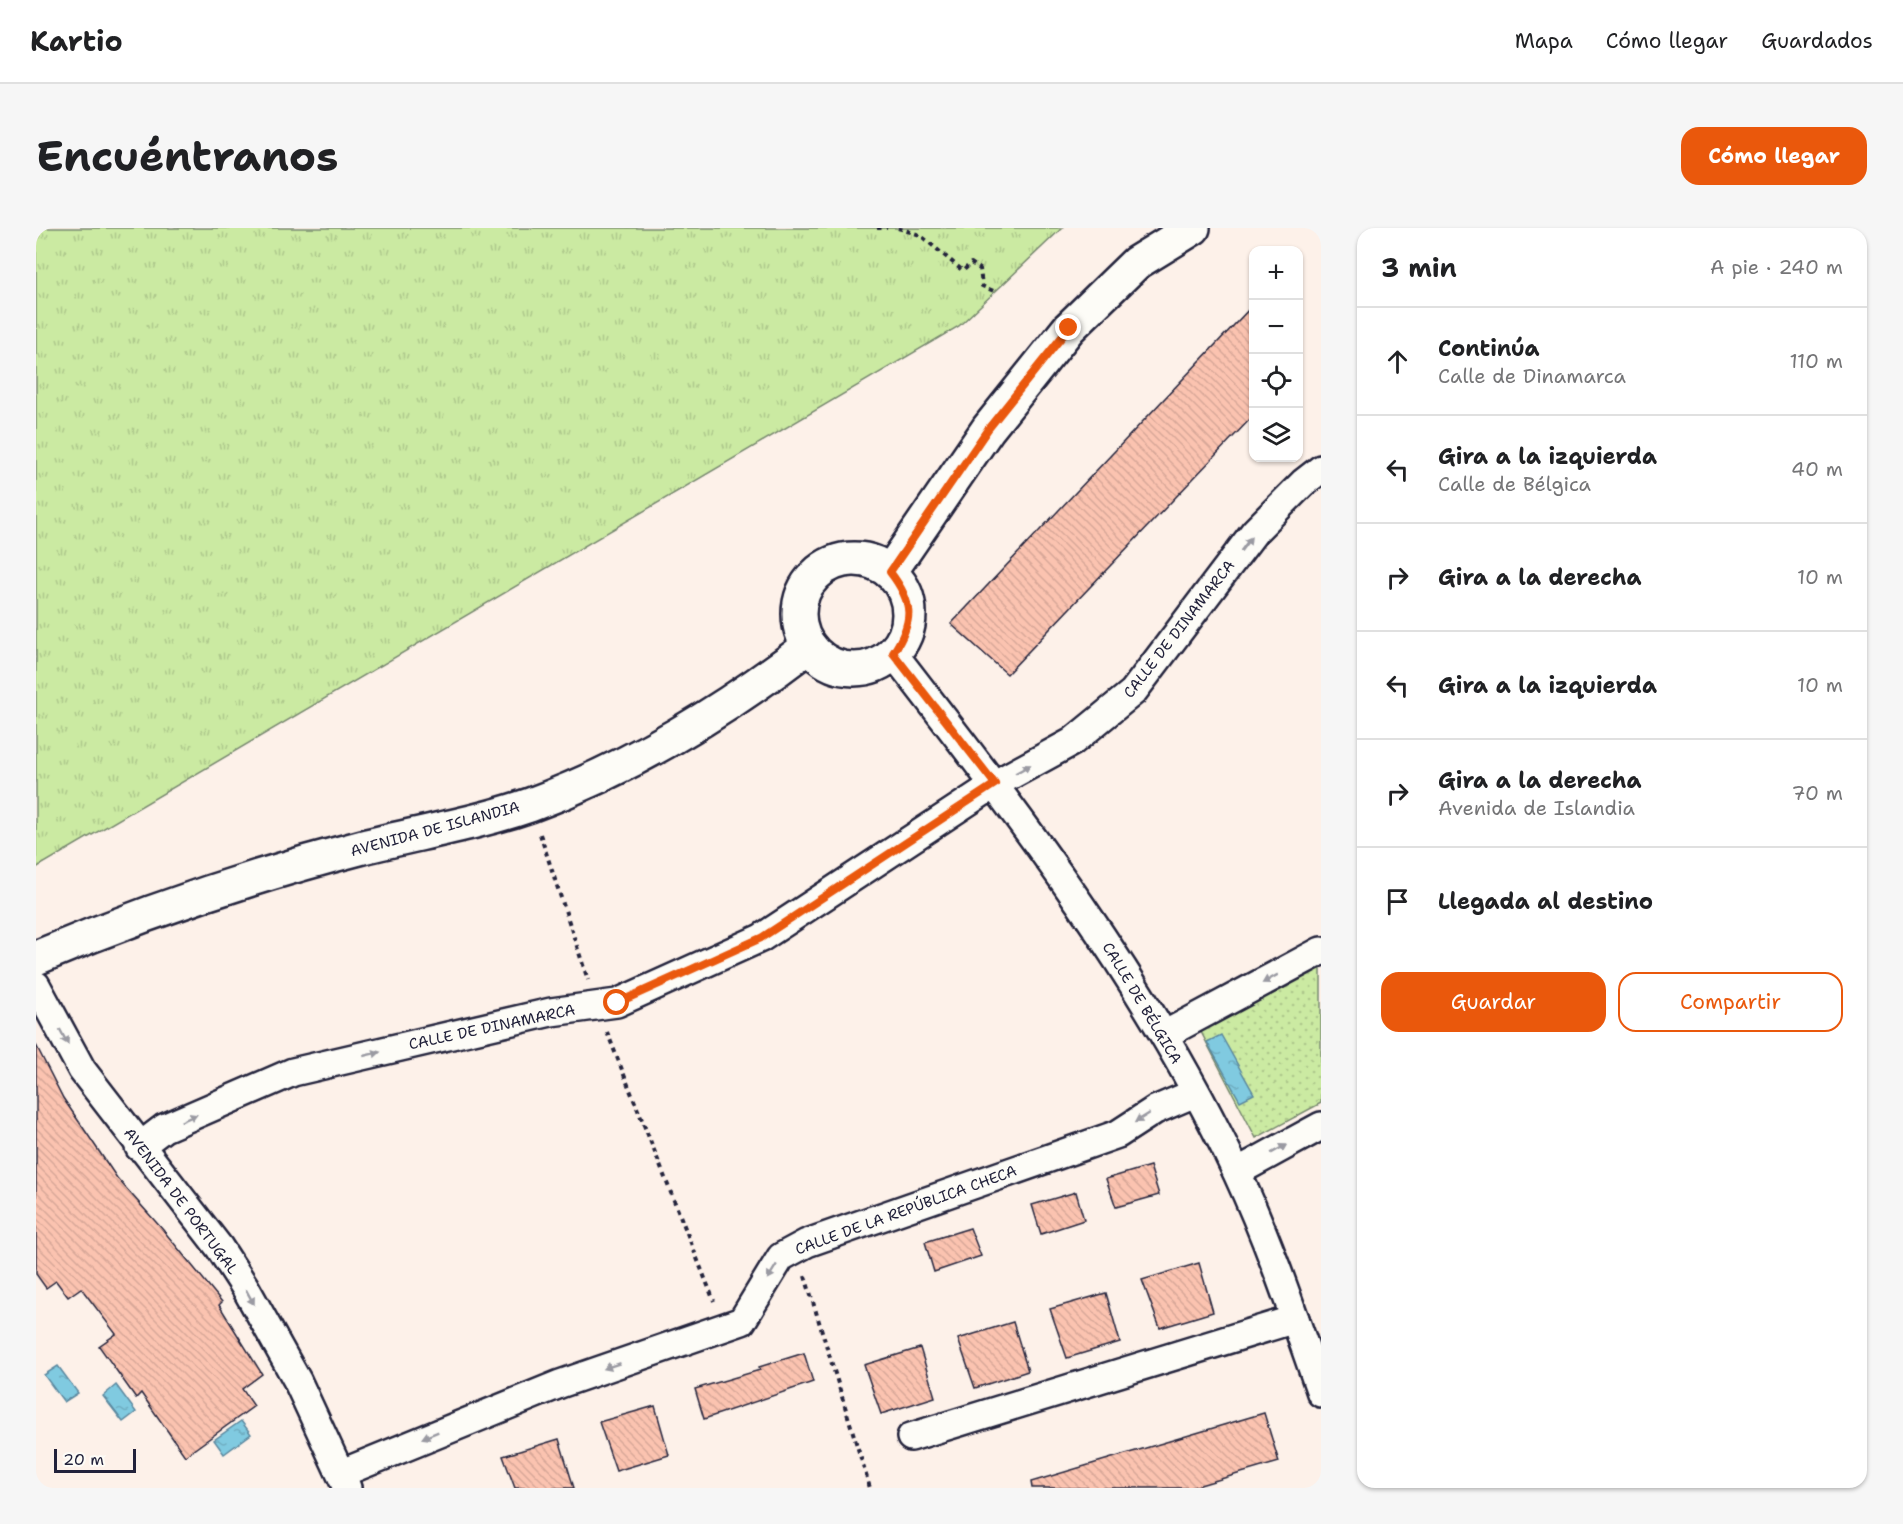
<!DOCTYPE html>
<html lang="es">
<meta charset="utf-8">
<style>
body{margin:0;font-family:"Shantell Sans",sans-serif;background:#f6f6f6;color:#202124}
.controls{position:absolute;right:18px;top:18px;display:grid;overflow:hidden;border-radius:12px;box-shadow:0 2px 4px #0004}
.controls button{width:54px;height:54px;display:grid;place-items:center;padding:0;border:0;border-bottom:2px solid #e0e0e0;background:#fff;color:#202124;font:30px sans-serif}
.scale{position:absolute;left:18px;bottom:15px;width:82px;box-sizing:border-box;padding-left:6px;border:3px solid #22223b;border-top:0;font-size:16px;line-height:21px;white-space:nowrap;color:#22223b;-webkit-text-stroke:4px #fdfcf7;paint-order:stroke}
.stop{position:absolute;width:18px;height:18px;margin:-14px;border:4px solid #ea580c;border-radius:50%;background:#fff}
.stop.end{background:#ea580c;border-color:#fff;box-shadow:0 2px 6px #0008}
.list{margin:0;padding:0;list-style:none}
h2{display:flex;justify-content:space-between;align-items:center;height:78px;margin:0;padding:0 24px;font-size:26px}
h2 small{font-size:20px;font-weight:400;color:#757577}
.list li{display:grid;grid-template-columns:39px 1fr auto;gap:18px;align-items:center;box-sizing:border-box;height:108px;padding:0 24px;border-top:2px solid #e0e0e0}
.list b{display:block;font-size:22px;white-space:nowrap}
.list p{margin:0;font-size:20px;white-space:nowrap;color:#757577}
.list em{font-size:20px;font-style:normal;color:#757577}
.actions{display:flex;gap:12px;padding:18px 24px}
.actions a{flex:1;padding:14px 0;border:2px solid #ea580c;border-radius:18px;text-align:center;font-size:21px;color:#ea580c}
.actions .main{background:#ea580c;color:#fff}
.icon{flex:none;width:33px;height:33px;fill:none;stroke:currentColor;stroke-width:2;stroke-linecap:round;stroke-linejoin:round}
.map{position:relative;flex:none;width:1285px;height:1260px;overflow:hidden;border-radius:18px}
header{display:flex;align-items:center;gap:36px;box-sizing:border-box;height:84px;padding:0 30px;background:#fff;border-bottom:2px solid #e0e0e0}
header strong{font-size:28px}
nav{display:flex;gap:33px;margin-inline-start:auto;font-size:21px}
.intro{display:flex;align-items:center;justify-content:space-between;box-sizing:border-box;height:144px;padding:0 36px}
h1{margin:0;font-size:42px}
.button{padding:15px 27px;border-radius:18px;background:#ea580c;color:#fff;font-size:21px;font-weight:700}
main{display:flex;gap:36px;padding:0 36px}
aside{flex:1;background:#fff;border-radius:18px;box-shadow:0 2px 4px #0004}
.map>svg:first-child{display:block}
.grass{fill:url(#grass-tufts);stroke:#76866e;stroke-width:1.5}
.park{fill:url(#park-dots);stroke:#76866e;stroke-width:1.5}
.water{fill:url(#water-ripples);stroke:#5a879e;stroke-width:1.5}
.building{fill:url(#building-back-hatch);stroke:#22223b;stroke-width:1.5}
.lines{fill:none;stroke-linecap:round;stroke-linejoin:round}
.minor-casing{stroke:#22223b;stroke-width:32}
.tertiary-casing{stroke:#22223b;stroke-width:38}
.path{stroke:#22223b;stroke-width:4;stroke-dasharray:4.5 4.5;stroke-linecap:butt}
.minor{stroke:#fdfcf7;stroke-width:27}
.tertiary{stroke:#fdfcf7;stroke-width:33}
.oneway{fill:#9a9aa2}
.route{stroke:#ea580c;stroke-width:8}
.labels{text-anchor:middle;stroke-width:4.5;stroke-linejoin:round;paint-order:stroke}
.street-label{font-size:15px;fill:#22223b;stroke:#fdfcf7}
</style>
<header>
<strong>Kartio</strong>
<nav><a>Mapa</a><a>Cómo llegar</a><a>Guardados</a></nav>
</header>
<div class="intro"><h1>Encuéntranos</h1><a class="button">Cómo llegar</a></div>
<main>
<div class="map">
<svg width="1285" height="1260" viewBox="0 0 1285 1260">
<defs>
<pattern id="grass-tufts" width="24" height="20" patternUnits="userSpaceOnUse" patternTransform="scale(1.5)"><rect width="24" height="20" fill="#cbeaa2"/><path d="M3 7l-1-3M5 7V3M7 7l1-3M15 17l-1-3M17 17v-4M19 17l1-3" fill="none" stroke="#aec88c"/></pattern>
<pattern id="park-dots" width="8" height="8" patternUnits="userSpaceOnUse" patternTransform="scale(1.5)"><rect width="8" height="8" fill="#cbeaa2"/><path d="M2 2h.1M6 6h.1" fill="none" stroke="#aec88c" stroke-width="1.8" stroke-linecap="round"/></pattern>
<pattern id="water-ripples" width="26" height="14" patternUnits="userSpaceOnUse" patternTransform="scale(1.5)"><rect width="26" height="14" fill="#80cae0"/><path d="M2 4q2-2 4 0t4 0M15 11q2-2 4 0t4 0" fill="none" stroke="#6eadc1"/></pattern>
<pattern id="building-back-hatch" width="6" height="6" patternUnits="userSpaceOnUse" patternTransform="scale(1.5)"><rect width="6" height="6" fill="#fbc3b0"/><path d="M-1 5l2 2M0 0l6 6M5-1l2 2" fill="none" stroke="#d7a798"/></pattern>
</defs>
<rect width="100%" height="100%" fill="#fdf1e9"/>
<filter id="ink" filterUnits="userSpaceOnUse"><feTurbulence type="fractalNoise" baseFrequency=".0167" numOctaves="2"/><feDisplacementMap in="SourceGraphic" scale="12" xChannelSelector="R" yChannelSelector="G"/><feConvolveMatrix kernelMatrix="1 2 1 2 8 2 1 2 1" color-interpolation-filters="sRGB"/></filter>
<g filter="url(#ink)">
<path class="grass" d="M 0,0 L 1026,0 L 923,98 L 0,640 Z"/>
<path class="park" d="M 1285,735 L 1285,875 L 1220,910 L 1164,802 Z"/>
<g class="water">
<path d="M 1185,807 L 1218,866 L 1204,873 L 1171,814 Z"/>
<path d="M 22,1138 L 42,1165 L 28,1174 L 8,1147 Z"/>
<path d="M 80,1157 L 100,1184 L 87,1194 L 67,1168 Z"/>
<path d="M 205,1193 L 215,1206 L 188,1226 L 178,1212 Z"/>
</g>
<g class="building">
<path d="M 1218,76 L 1218,187 L 971,446 L 915,396 Z"/>
<path d="M 0,817 L 27,870 L 81,950 L 127,1002 L 186,1074 L 183,1077 L 226,1146 L 206,1161 L 218,1178 L 149,1228 L 105,1165 L 100,1170 L 63,1118 L 80,1106 L 45,1060 L 32,1069 L 20,1053 L 10,1060 L 0,1046 Z"/>
<path d="M 1114,938 L 1123,967 L 1080,979 L 1070,951 Z"/>
<path d="M 1040,964 L 1048,992 L 1005,1006 L 996,977 Z"/>
<path d="M 934,1000 L 945,1028 L 898,1044 L 889,1014 Z"/>
<path d="M 1163,1035 L 1177,1084 L 1124,1100 L 1106,1052 Z"/>
<path d="M 1070,1065 L 1084,1114 L 1031,1130 L 1014,1081 Z"/>
<path d="M 977,1094 L 992,1143 L 939,1160 L 922,1111 Z"/>
<path d="M 884,1120 L 899,1169 L 845,1186 L 828,1137 Z"/>
<path d="M 768,1125 L 777,1154 L 668,1191 L 659,1161 L 724,1142 L 723,1139 Z"/>
<path d="M 619,1178 L 633,1227 L 580,1243 L 563,1194 Z"/>
<path d="M 1228,1185 L 1243,1234 L 1154,1260 L 996,1260 L 995,1254 Z"/>
<path d="M 523,1211 L 538,1260 L 479,1260 L 467,1228 Z"/>
</g>
<g class="lines">
<g class="minor-casing">
<g id="minor">
<path d="M 857,425 C 984,589 1113,756 1201,945 C 1234,1016 1259,1091 1285,1165"/>
<path d="M 0,757 L 46,842 L 183,1019 L 209,1059 L 261,1152 L 311,1260"/>
<path d="M 1128,807 L 1285,723"/>
<path d="M 103,919 L 128,900 L 257,844 L 515,784 L 581,775 L 725,710 L 959,556 L 1036,514 L 1097,464 L 1219,303 L 1267,255 L 1285,241"/>
<path d="M 1201,944 L 1285,898"/>
<path d="M 875,1209 L 1259,1091"/>
<path d="M 306,1245 L 524,1156 L 706,1093 L 745,1029 L 771,1015 L 1082,906 L 1119,882 L 1159,865"/>
</g>
</g>
<g class="tertiary-casing">
<g id="tertiary">
<circle cx="818" cy="386" r="55"/>
<path d="M 854,344 L 952,201 L 1033,100 L 1100,35 L 1157,0"/>
<path d="M 0,730 C 106,685 215,648 327,619 C 382,605 439,596 494,577 C 595,540 688,483 773,418"/>
</g>
</g>
<g class="path">
<path d="M 841,0 L 851,0"/>
<path d="M 862,0 L 884,7 L 927,43 L 935,35 L 944,41 L 946,58 L 960,64"/>
<path d="M 1284,0 L 1285,2"/>
<path d="M 504,606 L 552,752"/>
<path d="M 571,804 L 678,1073"/>
<path d="M 769,1048 L 834,1260"/>
</g>
<use href="#minor" class="minor"/>
<use href="#tertiary" class="tertiary"/>
</g>
<defs><path id="oneway-solid" d="M-6-.8H1V-3.2L6.5 0L1 3.2V.8H-6Z" transform="scale(1.5)"/></defs>
<g class="oneway">
<use href="#oneway-solid" transform="translate(1210 316) rotate(-53)"/>
<use href="#oneway-solid" transform="translate(987 541) rotate(-29)"/>
<use href="#oneway-solid" transform="translate(1234 751) rotate(151)"/>
<use href="#oneway-solid" transform="translate(28 809) rotate(62)"/>
<use href="#oneway-solid" transform="translate(336 826) rotate(-13)"/>
<use href="#oneway-solid" transform="translate(153 890) rotate(-23)"/>
<use href="#oneway-solid" transform="translate(1106 890) rotate(148)"/>
<use href="#oneway-solid" transform="translate(1243 921) rotate(-29)"/>
<use href="#oneway-solid" transform="translate(736 1044) rotate(122)"/>
<use href="#oneway-solid" transform="translate(214 1069) rotate(61)"/>
<use href="#oneway-solid" transform="translate(576 1138) rotate(161)"/>
<use href="#oneway-solid" transform="translate(394 1207) rotate(158)"/>
</g>
</g>
<g class="lines" filter="url(#ink)">
<path class="route" d="M 581,775 L 725,710 L 959,556 L 857,425 C 878,393 878,375 854,344 L 952,201 L 1033,100"/>
</g>
<g class="labels">
<g class="street-label">
<text transform="translate(1143 401) rotate(-52)" y="5">CALLE DE DINAMARCA</text>
<text transform="translate(399 601) rotate(-15)" y="5">AVENIDA DE ISLANDIA</text>
<text transform="translate(1106 775) rotate(59)" y="5">CALLE DE BÉLGICA</text>
<text transform="translate(456 799) rotate(-12)" y="5">CALLE DE DINAMARCA</text>
<text transform="translate(145 973) rotate(53)" y="5">AVENIDA DE PORTUGAL</text>
<text transform="translate(870 982) rotate(-20)" y="5">CALLE DE LA REPÚBLICA CHECA</text>
</g>
</g>
</svg>
<div class="controls">
<button>+</button>
<button>−</button>
<button><svg class="icon" aria-label="locate" viewBox="0 0 24 24"><circle cx="12" cy="12" r="6"/><path d="M12 2v4M12 18v4M2 12h4M18 12h4"/></svg></button>
<button><svg class="icon" aria-label="layers" viewBox="0 0 24 24"><path d="M12 4l9 5-9 5-9-5zM3 14l9 5 9-5"/></svg></button>
</div>
<div class="scale">20 m</div>
<div class="stop" style="left:581px;top:775px"></div>
<div class="stop end" style="left:1033px;top:100px"></div>
</div>
<aside>
<h2>3 min<small>A pie · 240 m</small></h2>
<ul class="list">
<li><svg class="icon" aria-label="ahead" viewBox="0 0 24 24"><path d="M12 20V5M6 11l6-6 6 6"/></svg><div><b>Continúa</b><p>Calle de Dinamarca</p></div><em>110 m</em></li>
<li><svg class="icon" aria-label="left" viewBox="0 0 24 24"><path d="M17 20v-9H6M10 6l-5 5 5 5"/></svg><div><b>Gira a la izquierda</b><p>Calle de Bélgica</p></div><em>40 m</em></li>
<li><svg class="icon" aria-label="right" viewBox="0 0 24 24"><path d="M7 20v-9h11M14 6l5 5-5 5"/></svg><div><b>Gira a la derecha</b></div><em>10 m</em></li>
<li><svg class="icon" aria-label="left" viewBox="0 0 24 24"><path d="M17 20v-9H6M10 6l-5 5 5 5"/></svg><div><b>Gira a la izquierda</b></div><em>10 m</em></li>
<li><svg class="icon" aria-label="right" viewBox="0 0 24 24"><path d="M7 20v-9h11M14 6l5 5-5 5"/></svg><div><b>Gira a la derecha</b><p>Avenida de Islandia</p></div><em>70 m</em></li>
<li><svg class="icon" aria-label="arrive" viewBox="0 0 24 24"><path d="M6 21V4h12l-3 4 3 4H6"/></svg><div><b>Llegada al destino</b></div></li>
</ul>
<div class="actions"><a class="main">Guardar</a><a>Compartir</a></div>
</aside>
</main>
